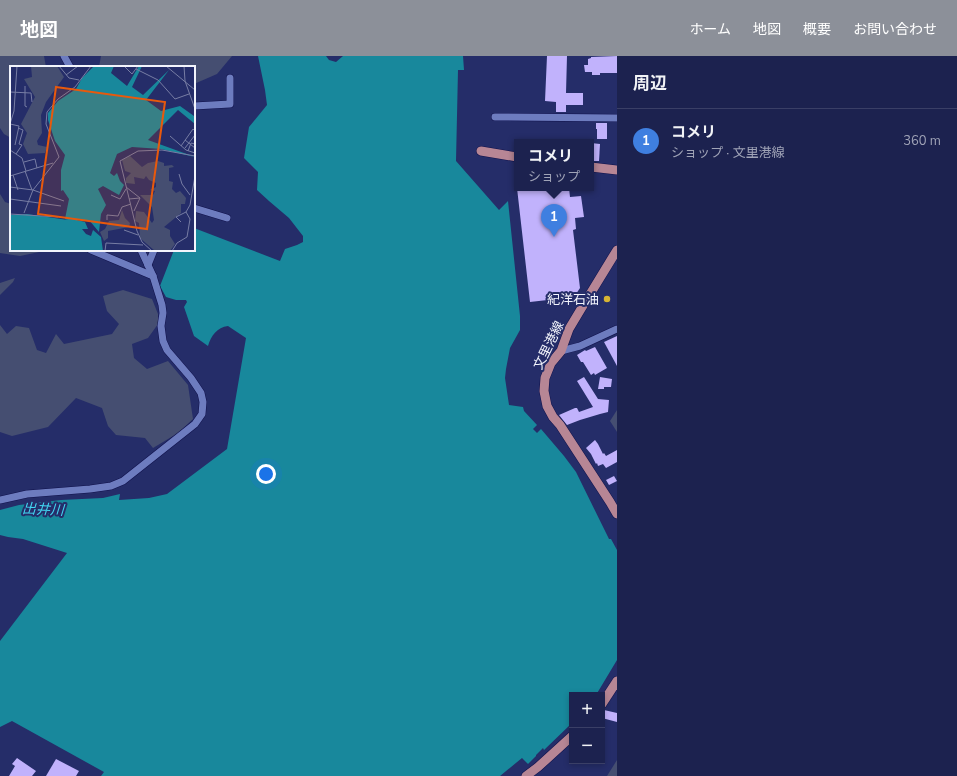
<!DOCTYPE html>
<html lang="ja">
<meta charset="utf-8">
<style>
body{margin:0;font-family:"Nunito Sans","Noto Sans JP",sans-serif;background:#292f59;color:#f1f3f6}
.controls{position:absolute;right:12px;bottom:12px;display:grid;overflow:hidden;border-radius:0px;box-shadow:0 2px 6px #0003}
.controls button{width:36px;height:36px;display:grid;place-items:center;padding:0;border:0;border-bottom:1px solid #3a3f66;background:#1c224f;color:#f1f3f6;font:20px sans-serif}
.you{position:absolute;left:266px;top:418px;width:14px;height:14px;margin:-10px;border:3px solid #fff;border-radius:50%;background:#1a73e8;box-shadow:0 0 0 6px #1a73e833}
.badge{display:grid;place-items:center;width:26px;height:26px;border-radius:50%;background:#8c9099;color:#fff;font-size:13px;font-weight:700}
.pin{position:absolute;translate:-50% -33px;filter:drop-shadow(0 1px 2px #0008)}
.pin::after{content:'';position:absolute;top:21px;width:14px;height:12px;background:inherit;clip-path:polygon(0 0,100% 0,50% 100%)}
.popup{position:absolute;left:514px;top:83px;width:80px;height:52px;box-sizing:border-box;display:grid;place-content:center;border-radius:0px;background:#1c224f;filter:drop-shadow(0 1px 3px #0005);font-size:13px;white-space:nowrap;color:#a0a4b7}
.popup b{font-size:15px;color:#f1f3f6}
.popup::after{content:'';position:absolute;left:50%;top:100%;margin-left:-8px;border:8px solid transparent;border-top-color:#1c224f}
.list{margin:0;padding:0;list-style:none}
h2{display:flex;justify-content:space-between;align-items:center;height:52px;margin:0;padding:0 16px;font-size:17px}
h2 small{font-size:13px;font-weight:400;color:#a0a4b7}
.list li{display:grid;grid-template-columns:26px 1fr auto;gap:12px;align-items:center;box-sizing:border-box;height:64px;padding:0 16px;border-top:1px solid #3a3f66}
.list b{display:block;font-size:15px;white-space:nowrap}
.list p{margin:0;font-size:13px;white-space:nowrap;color:#a0a4b7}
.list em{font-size:13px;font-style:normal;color:#a0a4b7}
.map{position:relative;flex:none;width:617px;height:720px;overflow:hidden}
header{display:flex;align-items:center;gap:24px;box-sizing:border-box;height:56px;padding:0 20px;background:#8c9099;color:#fff}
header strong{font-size:19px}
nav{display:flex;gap:22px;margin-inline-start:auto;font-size:14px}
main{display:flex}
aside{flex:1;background:#1c224f}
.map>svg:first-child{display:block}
.green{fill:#454e71}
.water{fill:#18889c}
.building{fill:#c1b2fc}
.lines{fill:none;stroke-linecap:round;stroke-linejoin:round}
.minor-casing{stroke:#10114b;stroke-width:8}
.major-casing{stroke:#10114b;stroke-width:10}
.minor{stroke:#6d7cbf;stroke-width:7}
.major{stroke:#b78695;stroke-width:9}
.poi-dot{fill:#d7b434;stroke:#252d69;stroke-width:1.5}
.labels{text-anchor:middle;stroke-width:4;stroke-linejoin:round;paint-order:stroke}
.poi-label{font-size:13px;fill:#f2f4fc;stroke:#252d69;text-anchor:end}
.street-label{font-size:13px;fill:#f2f4fc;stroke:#252d69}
.water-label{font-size:14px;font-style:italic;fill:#42d5f1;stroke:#252d69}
.inset-road{fill:none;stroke:#777da4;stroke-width:1}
.view{fill:#e8590c;fill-opacity:0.15;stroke:#e8590c;stroke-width:2}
.inset-edge{fill:none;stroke:#f2f4fc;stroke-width:2}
</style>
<header>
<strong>地図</strong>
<nav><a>ホーム</a><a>地図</a><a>概要</a><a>お問い合わせ</a></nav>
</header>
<main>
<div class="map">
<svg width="617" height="720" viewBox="0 0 617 720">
<rect width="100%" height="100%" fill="#252d69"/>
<g class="green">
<path d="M 0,0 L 44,0 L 46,11 L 11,11 L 11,82 L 4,78 L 0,72 Z"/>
<path d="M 101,0 L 232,0 L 217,18 L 194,28 L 194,11 L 99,11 Z"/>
<path d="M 0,138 L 5,146 L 11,148 L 11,194 L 45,194 L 44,195 L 20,200 L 0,197 Z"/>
<path d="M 15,222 L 13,226 L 0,239 L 0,227 Z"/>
<path d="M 123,234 L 152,243 L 158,258 L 158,268 L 148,282 L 132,288 L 134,302 L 147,313 L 168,305 L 188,329 L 193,363 L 178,377 L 153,392 L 145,382 L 116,379 L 108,370 L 102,352 L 76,342 L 48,371 L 12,380 L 0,376 L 0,269 L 7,278 L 16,270 L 29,272 L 37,294 L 46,297 L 56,278 L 64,288 L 112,278 L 119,268 L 107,255 L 103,240 Z"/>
<path d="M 617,354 L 617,376 L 610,365 Z"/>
<path d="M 617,704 L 617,720 L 607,720 Z"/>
</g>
<path class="water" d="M 258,0 L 326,0 L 329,4 L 336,6 L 343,0 L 463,0 L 464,14 L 458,14 L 456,105 L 499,154 L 508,145 L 520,260 L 520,274 L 510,292 L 506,313 L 505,322 L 509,349 L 523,351 L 524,355 L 537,369 L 533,373 L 537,377 L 541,373 L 564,400 L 576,416 L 609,483 L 611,483 L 617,494 L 617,604 L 596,639 L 572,639 L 572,667 L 544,694 L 543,692 L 536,699 L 536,700 L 528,708 L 522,702 L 500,720 L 101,720 L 104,716 L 12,665 L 0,671 L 0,585 L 67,497 L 23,483 L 8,481 L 0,479 L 0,454 L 19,449 L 61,444 L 103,442 L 120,438 L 119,444 L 149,442 L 167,438 L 227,393 L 246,282 L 228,270 C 217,271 211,280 208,290 L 194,280 L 184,251 L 187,246 L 186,244 L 176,244 L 166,241 L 160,230 L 174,194 L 194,194 L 194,172 L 280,205 L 285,193 L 297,189 L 303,186 L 303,180 L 289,162 L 269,145 L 257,134 L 258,116 L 244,102 L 249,71 L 267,49 L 265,34 Z"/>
<g class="building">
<path d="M 547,0 L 567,0 L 566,37 L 583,37 L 583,49 L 566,49 L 566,56 L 556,56 L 556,46 L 545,45 Z"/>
<path d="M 617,0 L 617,17 L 600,17 L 600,19 L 592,19 L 592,16 L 585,16 L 584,9 L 588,9 L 588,3 L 591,2 L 591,1 Z"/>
<path d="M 596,67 L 607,67 L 607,83 L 597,83 L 597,73 L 596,73 Z"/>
<path d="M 591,87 L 600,88 L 599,105 L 591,105 Z"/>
<path d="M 517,132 L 569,132 L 570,141 L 581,140 L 584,161 L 575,162 L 576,173 L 573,174 L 580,232 L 574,241 L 530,246 Z"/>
<path d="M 617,280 L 617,310 L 604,286 Z"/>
<path d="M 595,291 L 607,312 L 595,319 L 594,317 L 591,319 L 583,306 L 581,306 L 577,299 L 585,294 L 586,295 Z"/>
<path d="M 584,321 L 598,343 L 609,344 L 608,356 L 600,358 L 580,364 L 567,369 L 559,359 L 575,352 L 577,352 L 579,356 L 593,351 L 577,325 Z"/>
<path d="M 600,321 L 612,323 L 611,331 L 604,331 L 604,333 L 598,333 Z"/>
<path d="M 595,384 L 598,388 L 603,398 L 604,397 L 606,400 L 617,394 L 617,406 L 606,412 L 603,408 L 598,410 L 597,407 L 596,408 L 591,398 L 586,392 Z"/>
<path d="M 614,420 L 617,425 L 609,429 L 606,424 Z"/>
<path d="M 602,654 L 604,654 L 617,657 L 617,666 L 602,662 Z"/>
<path d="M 17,702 L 36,715 L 32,720 L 9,720 L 15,710 L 12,708 Z"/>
<path d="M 56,703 L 79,715 L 76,720 L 46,720 Z"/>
</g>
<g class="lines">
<g class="minor-casing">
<g id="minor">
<path d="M 64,0 L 70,11"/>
<path d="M 194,50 L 230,48 L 230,22"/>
<path d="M 495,61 L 617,62"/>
<path d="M 194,152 L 227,162"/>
<path d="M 91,194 L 153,220"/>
<path d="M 148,209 L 154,194"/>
<path d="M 561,295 L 580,290 L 617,273"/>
<path d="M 0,444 L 27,438 L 90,433 L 111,430 L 123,425 L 195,368 L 202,358 L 203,346 L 201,337 L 191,322 L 167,294 L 163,285 L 161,270 L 163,257 L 162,249 L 153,220 L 141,194"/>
</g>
</g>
<g class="major-casing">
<g id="major">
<path d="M 481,95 L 517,101"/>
<path d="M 591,111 L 617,114"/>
<path d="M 617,194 L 581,253 L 569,273 L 561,295 L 551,307 L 545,322 L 544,335 L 547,350 L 553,361 L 560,369 L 610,446 L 617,458"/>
<path d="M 602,648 L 617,625"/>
<path d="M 526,720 L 538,711 L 572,680"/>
</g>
</g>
<use href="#minor" class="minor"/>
<use href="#major" class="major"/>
</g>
<circle class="poi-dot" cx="607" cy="243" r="4"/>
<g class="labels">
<g class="poi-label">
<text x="599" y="248">紀洋石油</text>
</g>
<g class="street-label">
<text transform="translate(548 289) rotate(-64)" y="5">文里港線</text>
</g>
<g class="water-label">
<text transform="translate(43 453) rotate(3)" y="5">出井川</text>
</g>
</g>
<g transform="translate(10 10)">
<rect width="185" height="185" fill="#252d69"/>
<path d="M 21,0 L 47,0 L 54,11 L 36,36 L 31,49 L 32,67 L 27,75 L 28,79 L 37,81 L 35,87 L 18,88 L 13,78 L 17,67 L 11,58 L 25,31 L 14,13 L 22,11 ZM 120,90 L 132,101 L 138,97 L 148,95 L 154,97 L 154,100 L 162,99 L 164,101 L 159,102 L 159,115 L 163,116 L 162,123 L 166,127 L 170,125 L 176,132 L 175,138 L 171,138 L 171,147 L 154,161 L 160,164 L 160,170 L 165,178 L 160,185 L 145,185 L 130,172 L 129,157 L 125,155 L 126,145 L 134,146 L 142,157 L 144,154 L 142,141 L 130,129 L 143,129 L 145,125 L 140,124 L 146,121 L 146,117 L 139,114 L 136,110 L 134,113 L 124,111 L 125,118 L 116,117 L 116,112 L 121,107 L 115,105 L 112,94 ZM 112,144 L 115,152 L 120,157 L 119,161 L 98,165 L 98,172 L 94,175 L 90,166 L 95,163 L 99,155 L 109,154 Z" fill="#454e71"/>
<path d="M 84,0 L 104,0 L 101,7 L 117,20 L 129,0 L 132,0 L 122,21 L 133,29 L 159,4 L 136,34 L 151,45 L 170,40 L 184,50 L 185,58 L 168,44 L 138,74 L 185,91 L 151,83 L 122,81 L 107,88 L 100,107 L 104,110 L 107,107 L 110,115 L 114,119 L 109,129 L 93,120 L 88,123 L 96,139 L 91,148 L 89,166 L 79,154 L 67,154 L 75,156 L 78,163 L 72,163 L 76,168 L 81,170 L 83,164 L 91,171 L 93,185 L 0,185 L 0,149 L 17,148 L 58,154 L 55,153 L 59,133 L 53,124 L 51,125 L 51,104 L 55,89 L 45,75 L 38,54 L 38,47 L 48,35 L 66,23 L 72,12 Z" fill="#18889c"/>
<path class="inset-road" d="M 49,0 L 59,12 L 69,14M 114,0 L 122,8 L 128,0M 156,0 L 185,24M 174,0 L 175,15 L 185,43M 126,3 L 148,14 L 165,33 L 179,28M 56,9 L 68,0M 15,20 L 15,40 L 17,41M 0,26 L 21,27 L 22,36M 0,58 L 4,45 L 7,0M 0,58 L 9,60 L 5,79M 160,70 L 176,84 L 185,87M 175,74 L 185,82M 171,80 L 183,63 L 185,65M 175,82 L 185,69M 0,84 L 12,92 L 16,105M 178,85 L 181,77 L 185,78M 6,88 L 12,79 L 9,78 L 13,64 L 8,62M 14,96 L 25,93 L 27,102M 15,105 L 22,124M 169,108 L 172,118 L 180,129M 3,109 L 8,124M 0,110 L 43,97M 0,121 L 23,124M 116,121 L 130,132 L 119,133M 23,124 L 49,91 L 36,58 L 37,46 L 48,33 L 65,21 L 81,0M 23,124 L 54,135M 101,129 L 110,133 L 116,123M 0,133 L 51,140M 124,145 L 130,132M 14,147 L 23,124M 0,148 L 48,151M 97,154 L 97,149 L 108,150 L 112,141 L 121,138M 171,156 L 166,151 L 176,146 L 180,139 L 185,110M 114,164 L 128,169M 95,185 L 96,177 L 133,179M 142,185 L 132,176 L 127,165 L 110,95 L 128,85 L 152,84 L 185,90M 162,185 L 167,177 L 177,171 L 180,153 L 176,146"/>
<path class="view" d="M 46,21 L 155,36 L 137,163 L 28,148 Z"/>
<rect width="185" height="185" class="inset-edge"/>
</g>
</svg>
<div class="controls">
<button>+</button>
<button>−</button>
</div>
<div class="you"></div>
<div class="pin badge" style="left:554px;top:181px;background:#3f7fe0">1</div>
<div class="popup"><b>コメリ</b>ショップ</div>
</div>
<aside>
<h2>周辺<small></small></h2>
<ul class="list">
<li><span class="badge" style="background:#3f7fe0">1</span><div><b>コメリ</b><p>ショップ · 文里港線</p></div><em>360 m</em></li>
</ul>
</aside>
</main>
